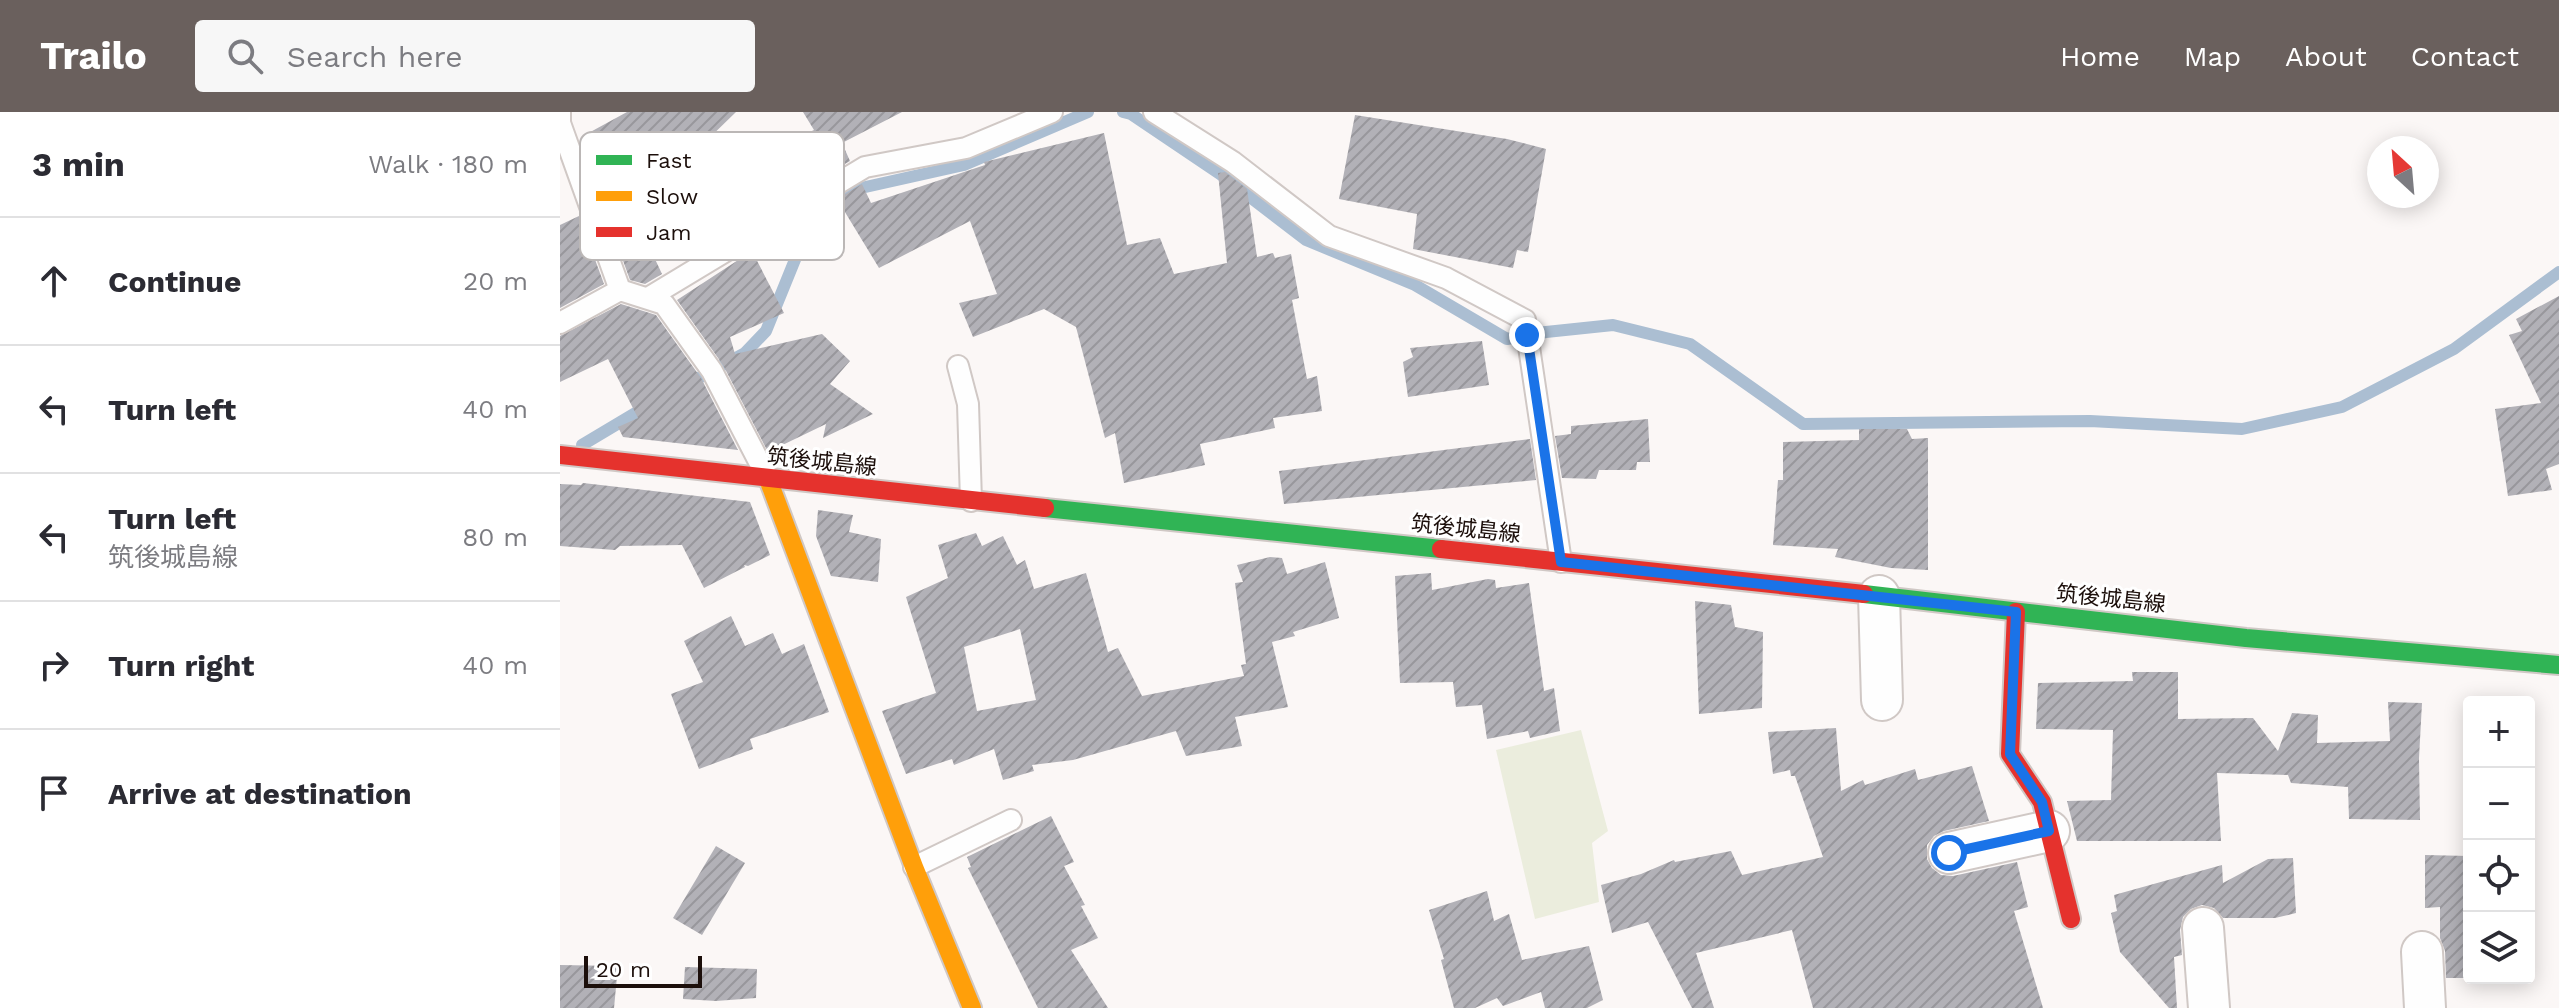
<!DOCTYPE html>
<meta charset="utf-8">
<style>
body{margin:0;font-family:"Work Sans","Noto Sans JP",sans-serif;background:#f7f7f7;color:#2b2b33}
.controls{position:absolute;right:24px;bottom:24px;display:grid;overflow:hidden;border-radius:8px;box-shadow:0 4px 20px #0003}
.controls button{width:72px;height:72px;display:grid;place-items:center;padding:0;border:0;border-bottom:2px solid #e1e1e2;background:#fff;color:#2b2b33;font:40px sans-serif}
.compass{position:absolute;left:1807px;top:24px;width:72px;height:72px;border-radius:50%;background:#fff;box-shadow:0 4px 20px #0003;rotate:334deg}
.scale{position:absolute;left:24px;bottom:20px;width:118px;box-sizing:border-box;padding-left:8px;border:4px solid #1c0f0b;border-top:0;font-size:22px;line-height:28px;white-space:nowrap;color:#1c0f0b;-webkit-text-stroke:6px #fff;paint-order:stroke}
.stop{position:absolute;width:24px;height:24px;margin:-18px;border:6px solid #1a73e8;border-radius:50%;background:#fff}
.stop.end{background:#1a73e8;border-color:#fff;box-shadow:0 2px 8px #0008}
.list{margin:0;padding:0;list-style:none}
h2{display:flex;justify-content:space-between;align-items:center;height:104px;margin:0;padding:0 32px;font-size:34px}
h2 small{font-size:26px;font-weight:400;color:#7c7c81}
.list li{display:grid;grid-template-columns:52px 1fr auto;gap:24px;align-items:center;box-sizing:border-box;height:128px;padding:0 32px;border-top:2px solid #e1e1e2}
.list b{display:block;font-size:30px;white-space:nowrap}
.list p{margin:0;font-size:26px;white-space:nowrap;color:#7c7c81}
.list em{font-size:26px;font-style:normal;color:#7c7c81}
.icon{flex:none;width:44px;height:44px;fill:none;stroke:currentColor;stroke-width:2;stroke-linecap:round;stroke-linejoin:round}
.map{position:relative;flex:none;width:1999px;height:896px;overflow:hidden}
header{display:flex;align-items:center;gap:48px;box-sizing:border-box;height:112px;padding:0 40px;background:#6a605d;color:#fff}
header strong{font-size:38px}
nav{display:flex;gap:44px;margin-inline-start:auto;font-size:28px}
.search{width:560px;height:72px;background:#f7f7f7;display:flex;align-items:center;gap:20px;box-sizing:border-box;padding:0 28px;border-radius:8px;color:#7c7c81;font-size:30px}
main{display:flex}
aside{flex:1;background:#fff}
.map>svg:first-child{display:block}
.grass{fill:#ebeddd}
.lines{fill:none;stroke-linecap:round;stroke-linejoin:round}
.stream{stroke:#abbed2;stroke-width:12}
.building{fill:url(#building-hatch);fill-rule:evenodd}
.lane-casing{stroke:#d0c8c5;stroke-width:24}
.street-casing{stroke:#d0c8c5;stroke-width:44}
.fast-casing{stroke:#d0c8c5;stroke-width:22}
.slow-casing{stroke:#d0c8c5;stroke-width:22}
.jam-casing{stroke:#d0c8c5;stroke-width:22}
.lane{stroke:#fefefe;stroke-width:20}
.street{stroke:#fefefe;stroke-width:40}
.fast{stroke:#30b455;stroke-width:18}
.slow{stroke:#ff9f0a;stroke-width:18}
.jam{stroke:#e5322d;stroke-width:18}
.route{stroke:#1a73e8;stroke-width:10}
.labels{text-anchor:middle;stroke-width:6;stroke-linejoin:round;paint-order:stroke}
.street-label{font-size:22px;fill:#1c0f0b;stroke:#fff}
.key{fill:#fff;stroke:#bbb7b6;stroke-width:2}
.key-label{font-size:22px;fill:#1c0f0b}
</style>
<header>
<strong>Trailo</strong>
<div class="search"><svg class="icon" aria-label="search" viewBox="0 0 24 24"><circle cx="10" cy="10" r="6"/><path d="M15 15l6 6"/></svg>Search here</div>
<nav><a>Home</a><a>Map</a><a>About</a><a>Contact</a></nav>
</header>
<main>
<aside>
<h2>3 min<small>Walk · 180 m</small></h2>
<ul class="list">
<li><svg class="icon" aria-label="ahead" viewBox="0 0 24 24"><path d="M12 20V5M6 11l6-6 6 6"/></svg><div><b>Continue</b></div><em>20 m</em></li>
<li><svg class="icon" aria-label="left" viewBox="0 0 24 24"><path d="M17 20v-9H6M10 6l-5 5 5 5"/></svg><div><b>Turn left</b></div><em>40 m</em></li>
<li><svg class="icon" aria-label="left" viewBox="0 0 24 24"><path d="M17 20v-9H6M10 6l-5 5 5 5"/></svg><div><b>Turn left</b><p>筑後城島線</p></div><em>80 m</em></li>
<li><svg class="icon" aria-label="right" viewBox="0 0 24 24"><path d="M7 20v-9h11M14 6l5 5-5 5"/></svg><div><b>Turn right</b></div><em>40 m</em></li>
<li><svg class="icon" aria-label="arrive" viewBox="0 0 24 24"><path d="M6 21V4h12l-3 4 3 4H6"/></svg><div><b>Arrive at destination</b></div></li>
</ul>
</aside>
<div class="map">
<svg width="1999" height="896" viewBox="0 0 1999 896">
<defs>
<pattern id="building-hatch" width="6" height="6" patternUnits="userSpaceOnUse" patternTransform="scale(2)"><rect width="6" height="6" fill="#b2b1b7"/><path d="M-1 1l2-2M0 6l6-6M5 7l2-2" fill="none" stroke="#98979c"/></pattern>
</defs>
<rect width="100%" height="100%" fill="#fbf7f6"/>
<path class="grass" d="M 1021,618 L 1048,719 L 1032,731 L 1039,790 L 975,807 L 936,638 Z"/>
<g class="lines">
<g class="stream">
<path d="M 563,0 L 571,2 L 660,62 L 746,128 L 855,173 L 947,227 L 986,220 L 1053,213 L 1130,232 L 1243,312 L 1530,309 L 1682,317 L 1782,295 L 1894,237 L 1999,160"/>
<path d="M 126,273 L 185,241 L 206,219 L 245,123 L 258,101 L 301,76 L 404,53 L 528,0"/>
<path d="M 22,333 L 89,293"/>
</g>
</g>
<g class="building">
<path d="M 67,0 L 176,0 L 68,105 L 74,102 L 102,162 L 85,172 L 70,168 L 43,93 L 47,91 L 23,36 L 25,32 L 23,24 Z"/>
<path d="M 243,0 L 342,0 L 282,31 L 290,49 L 263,65 L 256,53 L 153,106 L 137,73 L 254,18 Z"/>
<path d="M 795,3 L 947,27 L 986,37 L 968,140 L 957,138 L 953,156 L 853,137 L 857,102 L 779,87 Z"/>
<path d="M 544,21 L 567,133 L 600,126 L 614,162 L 667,151 L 658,61 L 665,60 L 687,77 L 697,145 L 713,141 L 715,146 L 731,142 L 739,186 L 732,188 L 747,267 L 757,264 L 762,299 L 713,306 L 715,316 L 640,332 L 645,353 L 564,371 L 555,321 L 545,326 L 516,215 L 484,197 L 413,225 L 399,191 L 437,182 L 410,109 L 319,156 L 277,87 L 302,72 L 311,91 L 425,53 L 424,50 Z"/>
<path d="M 19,104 L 44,172 L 0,196 L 0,113 Z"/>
<path d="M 192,139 L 224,201 L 170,225 L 175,242 L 262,222 L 290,249 L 270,272 L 313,302 L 263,326 L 266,312 L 208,340 L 163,253 L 117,188 Z"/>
<path d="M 1999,184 L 1999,352 L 1986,357 L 1992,378 L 1948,384 L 1935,297 L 1981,291 L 1949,223 L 1962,219 L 1956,207 Z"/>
<path d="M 61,192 L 96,203 L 141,266 L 178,338 L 63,325 L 58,315 L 78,306 L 48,247 L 0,270 L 0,224 Z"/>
<path d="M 922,229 L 929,273 L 848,285 L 843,250 L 853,245 L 850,236 Z"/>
<path d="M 1088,307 L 1090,350 L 1077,350 L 1076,358 L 1039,358 L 1036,367 L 1002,366 L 995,324 L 1011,322 L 1011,314 Z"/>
<path d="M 1299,317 L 1347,317 L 1352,327 L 1368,326 L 1368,458 L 1331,456 L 1275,445 L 1278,437 L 1213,433 L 1218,368 L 1223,368 L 1223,330 L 1299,328 Z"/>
<path d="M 970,327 L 976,368 L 724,392 L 719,359 Z"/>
<path d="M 23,371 L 190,390 L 210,443 L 188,454 L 184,453 L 185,455 L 144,476 L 122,433 L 60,434 L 55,438 L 0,434 L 0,372 L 21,373 Z"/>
<path d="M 258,398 L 293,403 L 289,420 L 321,427 L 318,470 L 271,464 L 256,424 Z"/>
<path d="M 416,421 L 422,434 L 443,424 L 457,453 L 465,448 L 474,477 L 526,461 L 548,540 L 558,536 L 582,584 L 684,564 L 681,553 L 686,552 L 675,471 L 683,470 L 677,453 L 710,445 L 722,446 L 727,462 L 765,450 L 779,506 L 733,520 L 735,524 L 712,530 L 728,595 L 675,605 L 682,634 L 626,644 L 616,619 L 513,648 L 472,653 L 474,659 L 443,668 L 434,637 L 394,653 L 392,647 L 346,662 L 322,599 L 376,581 L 346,485 L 388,466 L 378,433 ZM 460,517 L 476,588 L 417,599 L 404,535 Z"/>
<path d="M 871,461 L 872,478 L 928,467 L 935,468 L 936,476 L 969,471 L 984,579 L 994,576 L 1000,619 L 970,626 L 968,619 L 927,627 L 922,593 L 896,595 L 893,570 L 840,571 L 835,464 Z"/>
<path d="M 1135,489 L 1171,493 L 1175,515 L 1203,520 L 1202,596 L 1139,602 Z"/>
<path d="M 171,504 L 185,534 L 213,521 L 222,542 L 244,532 L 269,600 L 190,627 L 193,637 L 139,657 L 111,582 L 143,570 L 124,529 Z"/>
<path d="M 1572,560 L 1618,560 L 1618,607 L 1693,606 L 1718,639 L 1732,601 L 1758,603 L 1757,631 L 1830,629 L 1828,590 L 1862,591 L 1859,646 L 1860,708 L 1789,707 L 1788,675 L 1731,671 L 1728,663 L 1657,661 L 1661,729 L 1517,729 L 1507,689 L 1551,688 L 1553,618 L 1476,617 L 1478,571 L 1573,569 Z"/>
<path d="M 1276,616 L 1281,679 L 1303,668 L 1305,673 L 1355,657 L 1358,668 L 1412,654 L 1429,709 L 1384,719 L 1374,724 L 1367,733 L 1367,747 L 1372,756 L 1381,763 L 1393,764 L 1457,750 L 1468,795 L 1454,799 L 1483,896 L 1253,896 L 1232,818 L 1136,841 L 1154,896 L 1132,896 L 1088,810 L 1052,821 L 1041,773 L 1081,762 L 1114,748 L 1115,750 L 1171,739 L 1182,763 L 1263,745 L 1235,664 L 1231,664 L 1230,658 L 1213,662 L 1208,620 Z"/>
<path d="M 491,704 L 514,750 L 504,754 L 525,793 L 521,794 L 538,826 L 511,838 L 548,896 L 478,896 L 408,756 L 411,755 L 407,745 Z"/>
<path d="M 156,734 L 185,751 L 142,823 L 113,806 Z"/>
<path d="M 1865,743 L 1909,744 L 1909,866 L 1886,866 L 1885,839 L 1880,826 L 1880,795 L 1865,796 Z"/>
<path d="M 1733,746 L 1736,801 L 1715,806 L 1663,806 L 1654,796 L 1642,793 L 1631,797 L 1623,805 L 1620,818 L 1622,843 L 1614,845 L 1617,896 L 1609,896 L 1560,840 L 1551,801 L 1557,799 L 1554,783 L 1662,753 L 1663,771 L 1708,747 Z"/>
<path d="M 927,779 L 934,809 L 949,802 L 962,848 L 1029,834 L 1043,888 L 1027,896 L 985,896 L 981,880 L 943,894 L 937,886 L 915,896 L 894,896 L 881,848 L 884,847 L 869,798 Z"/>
<path d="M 0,853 L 58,854 L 54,896 L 0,896 Z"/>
<path d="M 125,855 L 197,857 L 196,886 L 156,889 L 123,887 Z"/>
</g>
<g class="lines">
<g class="lane-casing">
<g id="lane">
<path d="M 0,0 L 0,11 L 60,178"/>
<path d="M 594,0 L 673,50 L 769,124 L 886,166 L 965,208 L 1001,450"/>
<path d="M 88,186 L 305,55 L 406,36 L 492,0"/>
<path d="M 0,211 L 60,178 L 104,192 L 152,259 L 208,367"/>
<path d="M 398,254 L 408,292 L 411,389"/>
<path d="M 354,755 L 451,708"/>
</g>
</g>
<g class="street-casing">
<g id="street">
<path d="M 1319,484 L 1322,588"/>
<path d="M 1389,741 L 1489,719"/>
<path d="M 1643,816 L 1649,896"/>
<path d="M 1862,840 L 1865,896"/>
</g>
</g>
<g class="fast-casing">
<g id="fast">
<path d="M 485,396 L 881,437"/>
<path d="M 1304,482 L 1686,526 L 1999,553"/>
</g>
</g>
<g class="slow-casing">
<path id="slow" d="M 208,367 L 354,755 L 412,896"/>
</g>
<g class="jam-casing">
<g id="jam">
<path d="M 0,343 L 485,396"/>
<path d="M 881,437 L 1304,482"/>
<path d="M 1456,500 L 1450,642 L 1482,690 L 1511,807"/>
</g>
</g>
<use href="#lane" class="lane"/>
<use href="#street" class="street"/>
<use href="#fast" class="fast"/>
<use href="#slow" class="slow"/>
<use href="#jam" class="jam"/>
</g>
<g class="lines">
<path class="route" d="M 967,223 L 1001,450 L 1456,500 L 1450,642 L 1482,690 L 1489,719 L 1389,741"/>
</g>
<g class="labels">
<g class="street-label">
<text transform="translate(262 349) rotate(6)" y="8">筑後城島線</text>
<text transform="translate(906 416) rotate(6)" y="8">筑後城島線</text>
<text transform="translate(1551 486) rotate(6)" y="8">筑後城島線</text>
</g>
</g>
<rect x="20" y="20" width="264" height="128" rx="12" class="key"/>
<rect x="36" y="43" width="36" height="10" fill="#30b455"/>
<rect x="36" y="79" width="36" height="10" fill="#ff9f0a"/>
<rect x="36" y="115" width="36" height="10" fill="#e5322d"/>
<g class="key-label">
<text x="86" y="56">Fast</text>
<text x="86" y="92">Slow</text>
<text x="86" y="128">Jam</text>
</g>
</svg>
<div class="controls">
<button>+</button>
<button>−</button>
<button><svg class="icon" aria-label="locate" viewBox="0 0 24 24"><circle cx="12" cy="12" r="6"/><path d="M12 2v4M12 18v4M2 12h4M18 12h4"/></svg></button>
<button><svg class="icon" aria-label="layers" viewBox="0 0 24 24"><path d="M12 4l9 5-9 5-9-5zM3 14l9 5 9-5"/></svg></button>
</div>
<svg class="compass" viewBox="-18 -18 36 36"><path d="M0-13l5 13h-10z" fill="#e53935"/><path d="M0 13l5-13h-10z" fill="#7c7c81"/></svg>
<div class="scale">20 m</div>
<div class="stop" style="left:1389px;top:741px"></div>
<div class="stop end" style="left:967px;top:223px"></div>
</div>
</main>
